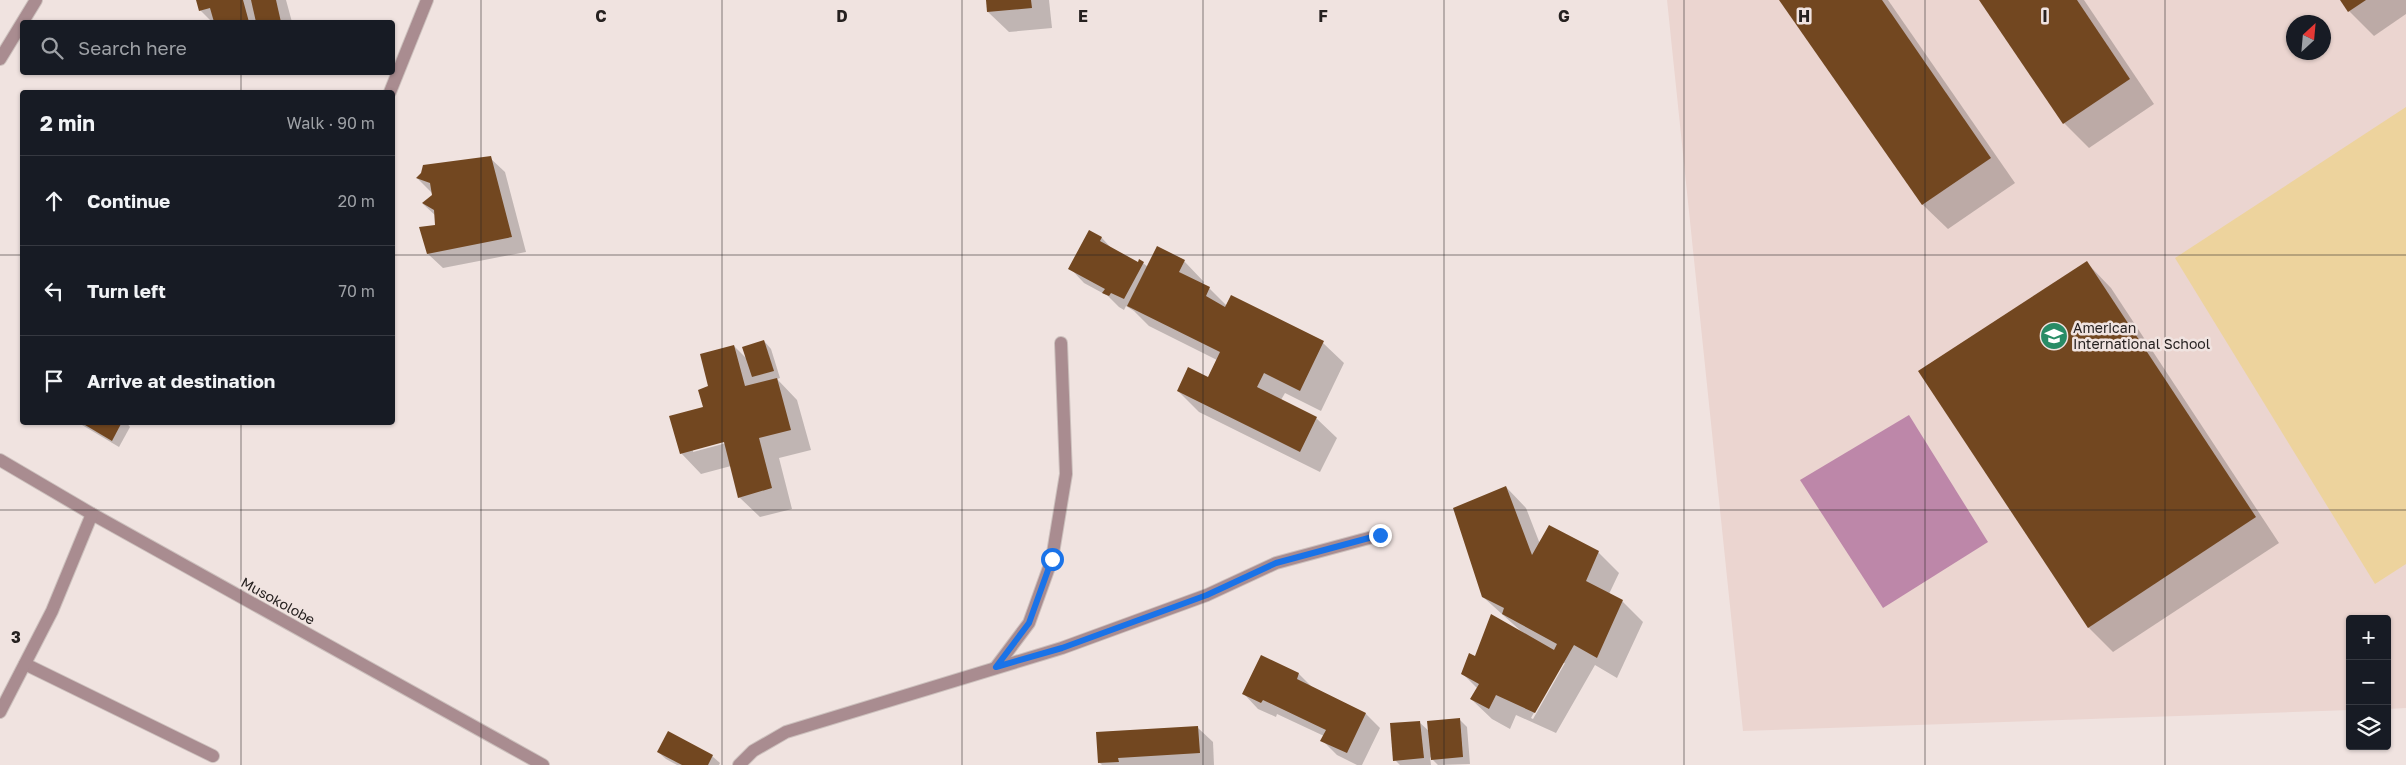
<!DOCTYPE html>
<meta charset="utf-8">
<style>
body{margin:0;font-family:"Golos Text",sans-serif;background:#242831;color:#f1f3f6}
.controls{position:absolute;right:15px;bottom:15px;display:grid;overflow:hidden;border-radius:5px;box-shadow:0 1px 4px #0004}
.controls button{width:45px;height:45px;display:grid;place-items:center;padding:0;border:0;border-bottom:1px solid #363941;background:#171b24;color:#f1f3f6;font:25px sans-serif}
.compass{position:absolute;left:2286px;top:15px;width:45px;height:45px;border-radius:50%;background:#171b24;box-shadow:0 1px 4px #0004;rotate:26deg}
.stop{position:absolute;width:15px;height:15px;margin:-11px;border:4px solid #1a73e8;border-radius:50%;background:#fff}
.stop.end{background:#1a73e8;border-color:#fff;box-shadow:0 1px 5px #0008}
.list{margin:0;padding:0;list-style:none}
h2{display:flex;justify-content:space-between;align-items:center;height:65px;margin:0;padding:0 20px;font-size:21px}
h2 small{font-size:16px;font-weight:400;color:#9ea1a6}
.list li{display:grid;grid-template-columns:32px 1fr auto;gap:15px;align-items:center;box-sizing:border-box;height:90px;padding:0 20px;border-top:1px solid #363941}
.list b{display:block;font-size:19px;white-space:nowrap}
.list em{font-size:16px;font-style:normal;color:#9ea1a6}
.icon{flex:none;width:28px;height:28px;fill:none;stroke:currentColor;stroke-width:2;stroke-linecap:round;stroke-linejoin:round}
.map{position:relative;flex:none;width:2406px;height:765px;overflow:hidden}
.search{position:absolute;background:#171b24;box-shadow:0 1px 4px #0004;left:20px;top:20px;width:375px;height:55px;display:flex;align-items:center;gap:12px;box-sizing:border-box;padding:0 18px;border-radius:5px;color:#9ea1a6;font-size:19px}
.panel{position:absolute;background:#171b24;box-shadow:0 1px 4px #0004;left:20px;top:90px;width:375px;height:335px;border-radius:5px}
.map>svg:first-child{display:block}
.built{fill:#ebd5d0;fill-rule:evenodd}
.green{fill:#edd39d}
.water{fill:#bd87a9}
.shadow{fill:#0003;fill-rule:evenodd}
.building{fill:#724720}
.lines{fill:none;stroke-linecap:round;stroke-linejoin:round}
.minor-casing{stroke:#ccc0bd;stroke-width:14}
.minor{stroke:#a98c90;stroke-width:12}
.route{stroke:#1a73e8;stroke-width:6}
.grid{fill:none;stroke:#262120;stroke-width:1;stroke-opacity:0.55}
.labels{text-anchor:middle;stroke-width:5;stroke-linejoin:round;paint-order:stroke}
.poi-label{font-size:14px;fill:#262120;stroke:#f0e3e0;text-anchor:start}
.street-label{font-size:14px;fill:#262120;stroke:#f0e3e0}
.grid-label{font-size:16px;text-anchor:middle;font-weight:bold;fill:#262120;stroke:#f0e3e0;stroke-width:5;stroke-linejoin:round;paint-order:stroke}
</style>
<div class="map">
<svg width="2406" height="765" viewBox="0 0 2406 765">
<rect width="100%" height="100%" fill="#f0e3e0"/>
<path class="built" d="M 1667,0 L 2406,0 L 2406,708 L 2387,709 L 2387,619 L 2350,619 L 2350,710 L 1743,731 ZM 2294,22 L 2324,22 L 2324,52 L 2294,52 Z"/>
<path class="green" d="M 2406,107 L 2406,564 L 2375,584 L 2175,258 Z"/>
<path class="water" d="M 1909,415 L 1988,542 L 1883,608 L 1800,480 Z"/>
<g class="shadow">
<path d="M 198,0 L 286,0 L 292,22 L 212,22 L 200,10 Z"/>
<path d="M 987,0 L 1049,0 L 1052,28 L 1009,32 L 988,12 Z"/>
<path d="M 1781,0 L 1888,0 L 2015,183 L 1948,229 L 1923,205 Z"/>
<path d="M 1981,0 L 2084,0 L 2154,104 L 2089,148 L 2064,123 Z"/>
<path d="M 2342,0 L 2406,0 L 2406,14 L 2374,36 L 2349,11 Z"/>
<path d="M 490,158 L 505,172 L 526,252 L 443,268 L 428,254 L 436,227 L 436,216 L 423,204 L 434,195 L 417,178 Z"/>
<path d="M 1090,232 L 1102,238 L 1113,250 L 1138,263 L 1143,263 L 1148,267 L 1184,261 L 1204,282 L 1203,285 L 1209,288 L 1227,306 L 1231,297 L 1323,343 L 1344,363 L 1321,411 L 1285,393 L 1281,400 L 1316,418 L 1337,438 L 1320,472 L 1199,412 L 1178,391 L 1208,378 L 1217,360 L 1149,326 L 1134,311 L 1126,306 L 1124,310 L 1119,307 L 1108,296 L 1084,283 L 1070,268 Z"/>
<path d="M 2087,263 L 2111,288 L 2279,543 L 2113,652 L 2088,627 Z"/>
<path d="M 764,341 L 771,349 L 780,378 L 777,379 L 797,400 L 811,450 L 779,458 L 792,509 L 760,517 L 739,497 L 731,466 L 701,474 L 681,453 L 705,408 L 710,387 L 734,346 L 748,360 ZM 729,439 L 730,442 L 693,452 L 693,449 Z"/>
<path d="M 77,422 L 126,422 L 130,427 L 119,447 Z"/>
<path d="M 1506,487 L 1526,508 L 1540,544 L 1598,552 L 1619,573 L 1609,594 L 1622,601 L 1643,622 L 1617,678 L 1595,665 L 1556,733 L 1516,715 L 1510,729 L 1492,719 L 1471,699 L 1478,689 L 1463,674 L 1476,657 L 1522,632 L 1483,597 ZM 1562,663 L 1565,663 L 1533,719 L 1531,718 Z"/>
<path d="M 1299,674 L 1312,687 L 1366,714 L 1380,728 L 1362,765 L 1357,765 L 1337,755 L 1322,740 L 1324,736 L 1277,714 L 1276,717 L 1258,709 L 1244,694 Z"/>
<path d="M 1459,719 L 1467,727 L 1470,764 L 1438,765 L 1430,757 L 1431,765 L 1400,765 L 1395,760 L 1419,722 L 1430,732 Z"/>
<path d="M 1198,728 L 1213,742 L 1214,765 L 1102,765 L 1099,762 Z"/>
<path d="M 658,752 L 712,756 L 720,763 L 719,765 L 677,765 L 666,759 Z"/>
</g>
<g class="building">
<path d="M 196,0 L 243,0 L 249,22 L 214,22 L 210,8 L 199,11 Z"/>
<path d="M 251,0 L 276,0 L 281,22 L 256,22 Z"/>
<path d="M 986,0 L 1031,0 L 1032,8 L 987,12 Z"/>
<path d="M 1779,0 L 1882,0 L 1991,158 L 1922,205 Z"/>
<path d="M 1979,0 L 2077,0 L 2130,79 L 2063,124 Z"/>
<path d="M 2340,0 L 2366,0 L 2348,12 Z"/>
<path d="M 491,156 L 512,237 L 427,254 L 419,227 L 435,225 L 434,210 L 422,203 L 432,195 L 430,183 L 416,178 L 421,173 L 423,165 Z"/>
<path d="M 1089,230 L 1102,237 L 1100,241 L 1138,262 L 1139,259 L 1144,262 L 1124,299 L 1111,293 L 1109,296 L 1102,293 L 1105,289 L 1068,269 Z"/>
<path d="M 1157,246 L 1185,260 L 1179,272 L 1210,287 L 1206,296 L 1225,307 L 1231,295 L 1324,341 L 1300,391 L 1264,373 L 1257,387 L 1317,417 L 1300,452 L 1177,391 L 1188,367 L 1208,377 L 1220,352 L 1127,306 Z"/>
<path d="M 2087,261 L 2256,517 L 2088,628 L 1918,371 Z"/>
<path d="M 764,340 L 774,371 L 752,377 L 742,347 Z"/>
<path d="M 734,345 L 745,386 L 777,378 L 791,430 L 759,438 L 772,488 L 738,498 L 724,442 L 680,454 L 669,416 L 703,407 L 698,390 L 708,386 L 700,354 Z"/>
<path d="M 80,422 L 122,422 L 112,441 Z"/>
<path d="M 1506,486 L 1532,555 L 1549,525 L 1599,551 L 1586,581 L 1623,600 L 1597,658 L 1574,645 L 1535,713 L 1496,695 L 1489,709 L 1470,699 L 1479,684 L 1461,674 L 1469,653 L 1475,656 L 1491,614 L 1554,650 L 1557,644 L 1502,614 L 1504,608 L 1482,597 L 1453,508 Z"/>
<path d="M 1261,655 L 1299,673 L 1297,679 L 1366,713 L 1347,753 L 1320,741 L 1326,730 L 1263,700 L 1261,703 L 1242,694 Z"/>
<path d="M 1460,718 L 1463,757 L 1431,760 L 1427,721 Z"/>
<path d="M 1420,721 L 1424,758 L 1393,761 L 1390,723 Z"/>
<path d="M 1198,726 L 1200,753 L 1118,758 L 1119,762 L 1098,763 L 1096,732 Z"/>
<path d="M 668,731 L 713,755 L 708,765 L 682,765 L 657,752 Z"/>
</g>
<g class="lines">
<g class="minor-casing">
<g id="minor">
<path d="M 0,59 L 36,0"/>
<path d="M 390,92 L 427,0"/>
<path d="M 0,460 L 92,514 L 543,765"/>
<path d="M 25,664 L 213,756"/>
<path d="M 996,667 L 1029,623 L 1052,559 L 1066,474 L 1061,343"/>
<path d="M 0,712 L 52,611 L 92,514"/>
<path d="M 739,765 L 753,751 L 786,732 L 1062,648 L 1207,595 L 1276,563 L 1380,535"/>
</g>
</g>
<use href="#minor" class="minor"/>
</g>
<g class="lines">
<path class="route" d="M 1052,559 L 1029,623 L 996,667 L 1062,648 L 1207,595 L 1276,563 L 1380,535"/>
</g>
<path class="grid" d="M 241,0 L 241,22M 481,0 L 481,765M 722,0 L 722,765M 962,0 L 962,765M 1203,0 L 1203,765M 1444,0 L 1444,765M 1684,0 L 1684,765M 1925,0 L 1925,765M 2165,0 L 2165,765M 241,72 L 241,92M 0,255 L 22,255M 392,255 L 2406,255M 241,422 L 241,765M 0,510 L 2406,510"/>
<defs>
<g id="school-disc" transform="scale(1.4375)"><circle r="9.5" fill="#288c66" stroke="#f0e3e0"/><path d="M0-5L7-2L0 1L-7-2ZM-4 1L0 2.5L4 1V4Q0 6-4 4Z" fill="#fff"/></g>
</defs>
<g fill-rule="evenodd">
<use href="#school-disc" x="2054" y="336"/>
</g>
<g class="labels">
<g class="poi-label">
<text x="2073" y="333">American<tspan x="2073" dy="16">International School</tspan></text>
</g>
<g class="street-label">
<text transform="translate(278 601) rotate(29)" y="5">Musokolobe</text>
</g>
</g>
<g class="grid-label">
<text x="601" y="22">C</text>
<text x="842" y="22">D</text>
<text x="1083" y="22">E</text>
<text x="1323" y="22">F</text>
<text x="1564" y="22">G</text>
<text x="1804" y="22">H</text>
<text x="2045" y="22">I</text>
<text x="16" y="643">3</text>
</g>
</svg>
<div class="controls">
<button>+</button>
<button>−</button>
<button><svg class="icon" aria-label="layers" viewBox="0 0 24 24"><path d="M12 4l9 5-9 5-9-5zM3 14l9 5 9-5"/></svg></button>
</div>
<svg class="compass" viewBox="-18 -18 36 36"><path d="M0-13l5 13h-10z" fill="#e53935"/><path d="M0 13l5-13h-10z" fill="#9ea1a6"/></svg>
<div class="stop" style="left:1052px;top:559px"></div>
<div class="stop end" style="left:1380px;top:535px"></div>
<div class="search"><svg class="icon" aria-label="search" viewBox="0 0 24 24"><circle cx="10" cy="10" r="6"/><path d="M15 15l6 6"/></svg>Search here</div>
<section class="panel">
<h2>2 min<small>Walk · 90 m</small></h2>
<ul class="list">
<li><svg class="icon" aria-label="ahead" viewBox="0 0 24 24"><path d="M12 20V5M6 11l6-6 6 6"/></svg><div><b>Continue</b></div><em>20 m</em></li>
<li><svg class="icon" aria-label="left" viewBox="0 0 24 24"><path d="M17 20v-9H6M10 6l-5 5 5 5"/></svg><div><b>Turn left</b></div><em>70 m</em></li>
<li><svg class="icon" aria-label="arrive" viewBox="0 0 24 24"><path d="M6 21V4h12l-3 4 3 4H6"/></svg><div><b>Arrive at destination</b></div></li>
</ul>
</section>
</div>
